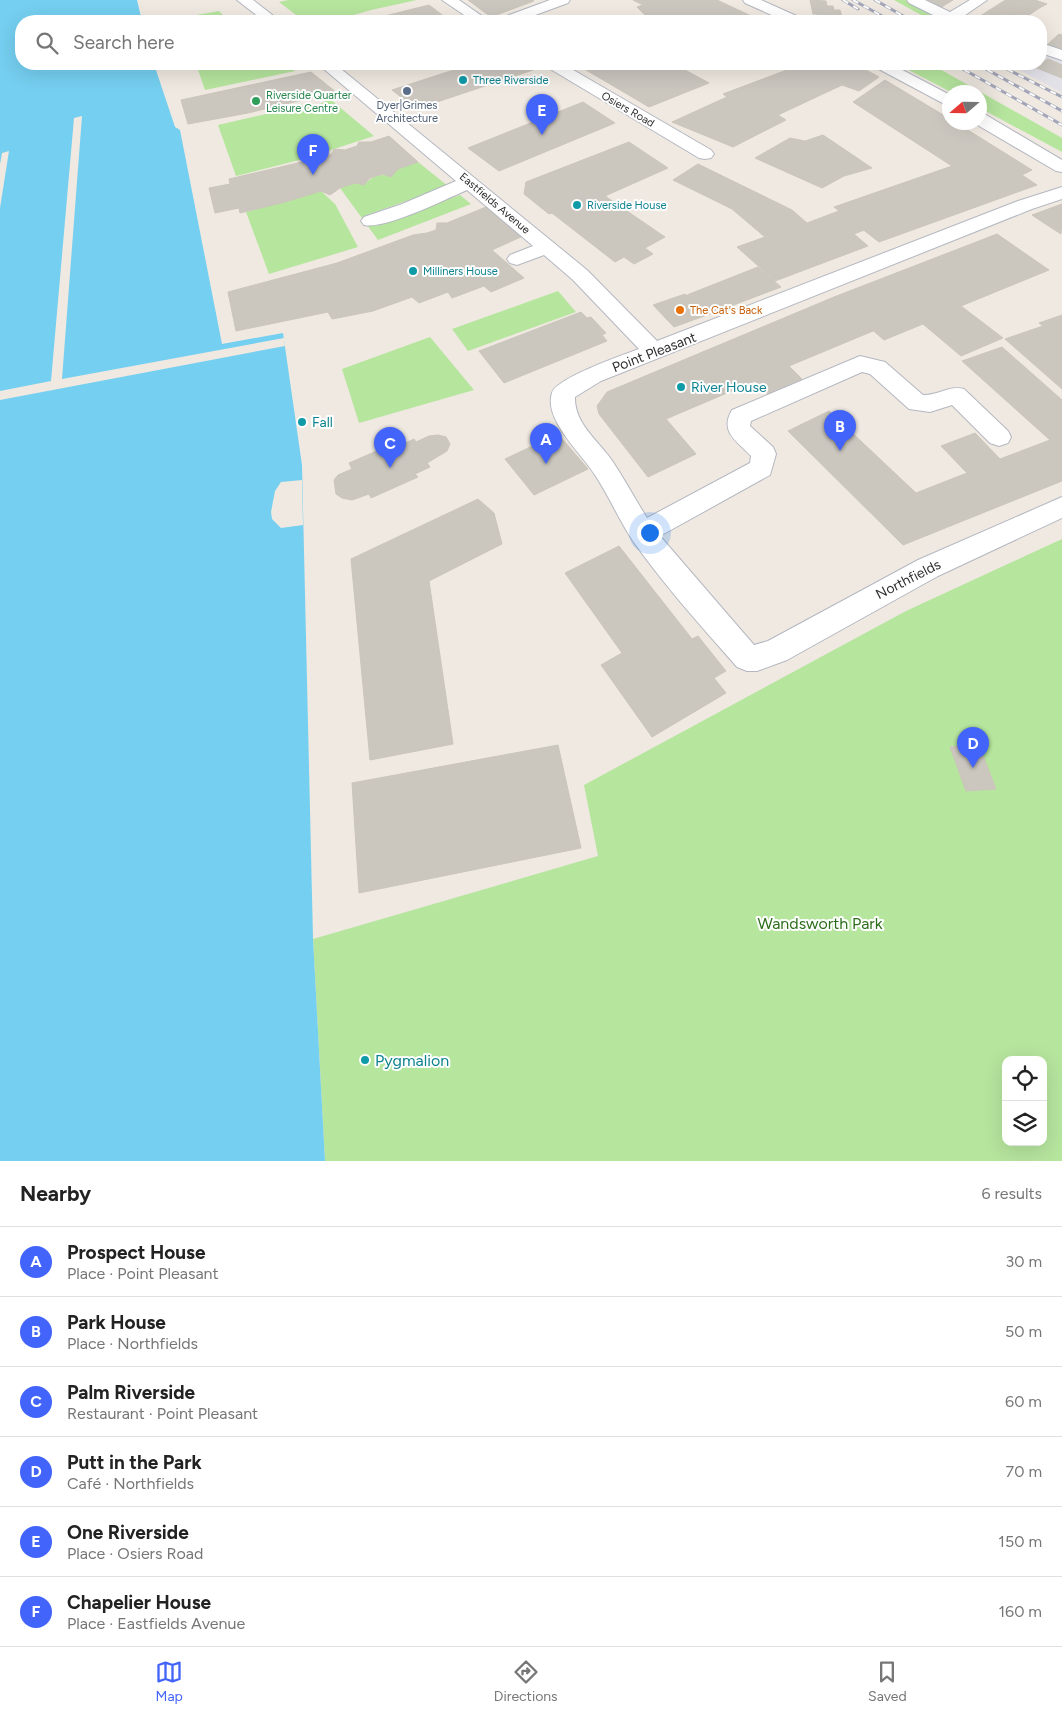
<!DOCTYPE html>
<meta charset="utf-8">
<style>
body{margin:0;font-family:Figtree,sans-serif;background:#f2f2f2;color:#222}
.controls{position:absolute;right:15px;bottom:15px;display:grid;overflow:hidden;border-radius:10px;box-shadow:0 5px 20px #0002}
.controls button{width:45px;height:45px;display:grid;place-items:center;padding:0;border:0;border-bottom:1px solid #e0e0e0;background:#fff;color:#222;font:25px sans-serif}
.compass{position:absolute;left:942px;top:85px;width:45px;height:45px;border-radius:50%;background:#fff;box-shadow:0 5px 20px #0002;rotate:250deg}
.you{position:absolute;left:649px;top:532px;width:18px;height:18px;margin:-12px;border:4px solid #fff;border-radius:50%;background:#1a73e8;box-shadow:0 0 0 8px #1a73e833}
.badge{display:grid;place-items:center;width:32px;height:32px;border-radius:50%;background:#4264fb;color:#fff;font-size:16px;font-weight:700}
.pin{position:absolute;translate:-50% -41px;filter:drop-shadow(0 1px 2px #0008)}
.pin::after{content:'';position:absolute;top:26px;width:18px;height:15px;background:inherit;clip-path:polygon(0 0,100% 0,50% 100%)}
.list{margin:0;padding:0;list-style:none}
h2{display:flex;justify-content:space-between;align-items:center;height:65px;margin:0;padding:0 20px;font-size:21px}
h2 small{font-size:16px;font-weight:400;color:#767676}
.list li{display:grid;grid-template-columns:32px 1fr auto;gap:15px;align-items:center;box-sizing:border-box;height:70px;padding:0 20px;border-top:1px solid #e0e0e0}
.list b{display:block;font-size:19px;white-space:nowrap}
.list p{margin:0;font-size:16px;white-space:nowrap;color:#767676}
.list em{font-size:16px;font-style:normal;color:#767676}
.icon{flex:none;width:28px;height:28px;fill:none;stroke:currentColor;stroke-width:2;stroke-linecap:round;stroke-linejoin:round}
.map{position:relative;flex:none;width:1062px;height:1161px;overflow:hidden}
.search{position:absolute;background:#fff;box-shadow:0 5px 20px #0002;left:15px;right:15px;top:15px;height:55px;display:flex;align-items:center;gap:12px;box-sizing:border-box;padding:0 18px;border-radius:20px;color:#767676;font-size:19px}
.sheet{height:485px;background:#fff}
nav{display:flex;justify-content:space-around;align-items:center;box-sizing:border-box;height:70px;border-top:1px solid #e0e0e0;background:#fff;font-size:14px;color:#767676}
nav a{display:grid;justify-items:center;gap:2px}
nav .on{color:#4264fb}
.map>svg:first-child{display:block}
.industrial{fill:#e3e1e8}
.green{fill:#b6e59e;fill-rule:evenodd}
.water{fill:#75cff0}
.pier{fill:#efe9e1}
.building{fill:#cbc7bf;stroke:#cbc5ba}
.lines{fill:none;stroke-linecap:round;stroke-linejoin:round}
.minor-casing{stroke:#b4b7c1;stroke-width:2}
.minor{fill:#fff;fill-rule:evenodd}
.rail-casing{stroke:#a3a6b8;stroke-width:3}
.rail{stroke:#fff;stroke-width:2;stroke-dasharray:6;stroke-linecap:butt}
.culture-dot{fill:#0f9aa8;stroke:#fff;stroke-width:2}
.service-dot{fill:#5c6f8a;stroke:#fff;stroke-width:2}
.leisure-dot{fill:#2e9e5b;stroke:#fff;stroke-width:2}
.food-dot{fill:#e8710a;stroke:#fff;stroke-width:2}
.labels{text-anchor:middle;stroke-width:4;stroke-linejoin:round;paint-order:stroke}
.far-culture-label{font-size:11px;fill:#0d838f;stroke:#fff;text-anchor:start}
.far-leisure-label{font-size:11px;fill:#27864d;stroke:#fff;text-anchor:start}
.far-service-label{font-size:11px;fill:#4e5e75;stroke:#fff}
.far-street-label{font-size:11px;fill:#2e2e2e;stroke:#fff}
.far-food-label{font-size:11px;fill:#c56008;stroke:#fff;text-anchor:start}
.street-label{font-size:14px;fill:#2e2e2e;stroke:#fff}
.culture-label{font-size:14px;fill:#0d838f;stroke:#fff;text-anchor:start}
.near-park-label{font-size:16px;fill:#2c6e1b;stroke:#fff}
.near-culture-label{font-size:16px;fill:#0d838f;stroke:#fff;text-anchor:start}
</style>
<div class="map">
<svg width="1062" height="1161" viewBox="0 0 1062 1161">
<rect width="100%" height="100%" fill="#efe9e1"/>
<path class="industrial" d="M 1041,52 L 1062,59 L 1062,93 L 1008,64 L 1041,64 Z"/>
<g class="green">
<path d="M 288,0 L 417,0 L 371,10 L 333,21 L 304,21 L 279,2 Z"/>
<path d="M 894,0 L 905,0 L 945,21 L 932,21 Z"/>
<path d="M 219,11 L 229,21 L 187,21 L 185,17 Z"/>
<path d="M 196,64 L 287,64 L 295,71 L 205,90 Z"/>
<path d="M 897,64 L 931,64 L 1062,138 L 1062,152 L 980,108 L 980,92 L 951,92 Z"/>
<path d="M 330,99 L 374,136 L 303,159 L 236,176 L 218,125 L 306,105 L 316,106 Z"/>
<path d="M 418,162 L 448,186 L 367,215 L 376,226 L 460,195 L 471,204 L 378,240 L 340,188 L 355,183 L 364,185 C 372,176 379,173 391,176 L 398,169 Z"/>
<path d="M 321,191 L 335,204 L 358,247 L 269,274 L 246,212 Z"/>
<path d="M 558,291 L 576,312 L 468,351 L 452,329 Z"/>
<path d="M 430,337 L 474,390 L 359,423 L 342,369 Z"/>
<path d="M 1062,539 L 1062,1161 L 325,1161 L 313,939 L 598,856 L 584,785 L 906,611 ZM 1006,1060 L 1043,1060 L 1043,1142 L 1006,1142 Z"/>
</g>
<path class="water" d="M 0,0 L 137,0 L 142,21 L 21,21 L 21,64 L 154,64 L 175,127 L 180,130 L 222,344 L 283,333 L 302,465 L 313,939 L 325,1161 L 0,1161 Z"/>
<g class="pier">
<path d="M 82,116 L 62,379 L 284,338 L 285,346 L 0,400 L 0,391 L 51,381 L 74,118 Z"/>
<path d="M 9,151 L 0,208 L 0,164 L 2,153 Z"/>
<path d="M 302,480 L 303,525 L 281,528 L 272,519 L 271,512 L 275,491 L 281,482 Z"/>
</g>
<g class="building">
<path d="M 468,0 L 532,0 L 534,1 L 491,17 Z"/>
<path d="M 633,0 L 717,0 L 762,21 L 656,21 L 647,17 L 637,7 L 643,5 Z"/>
<path d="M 810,0 L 826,1 L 827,6 L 833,6 L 834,10 L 840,10 L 842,17 L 854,18 L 855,21 L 819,21 L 817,14 L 813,14 Z"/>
<path d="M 924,0 L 953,0 L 940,8 Z"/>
<path d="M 1006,0 L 1018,0 L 1041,7 L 1035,11 L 1004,1 Z"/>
<path d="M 1018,0 L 1035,0 L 1047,4 L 1041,7 Z"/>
<path d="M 1004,1 L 1035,11 L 1029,15 L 999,4 Z"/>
<path d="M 999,4 L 1029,15 L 1024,18 L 993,8 Z"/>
<path d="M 429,5 L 450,21 L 365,21 Z"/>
<path d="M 993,8 L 1024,18 L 1016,21 L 988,11 Z"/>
<path d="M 988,11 L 1016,21 L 999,21 L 982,15 Z"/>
<path d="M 982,15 L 999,21 L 983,21 L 976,19 Z"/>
<path d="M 587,16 L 596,21 L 563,21 L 574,17 Z"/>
<path d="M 1059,34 L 1062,35 L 1062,50 L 1046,46 Z"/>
<path d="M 1048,59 L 1062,65 L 1062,78 L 1034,67 Z"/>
<path d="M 472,64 L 523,64 L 533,70 L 416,109 L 392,90 Z"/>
<path d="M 576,64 L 674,64 L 709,83 L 649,107 Z"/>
<path d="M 797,64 L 855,64 L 879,77 L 859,91 L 842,85 L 778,115 L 786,120 L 733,147 L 672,122 L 727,97 L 723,94 L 800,65 Z"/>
<path d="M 311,72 L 336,92 L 248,113 L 188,124 L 181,100 Z"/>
<path d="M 885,80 L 950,119 L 950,122 L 955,122 L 1032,170 L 1022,175 L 1037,185 L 879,242 L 834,207 L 952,166 L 853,102 Z"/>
<path d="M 583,102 L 615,123 L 499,171 L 468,148 Z"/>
<path d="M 823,135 L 872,168 L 844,176 L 822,188 L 755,158 L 790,138 L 805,141 Z"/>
<path d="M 389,136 L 418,162 L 398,169 L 391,177 L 383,174 L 370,178 L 364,185 L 355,183 L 340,188 L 330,195 L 321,191 L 285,202 L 240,213 L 239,208 L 215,213 L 209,188 L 230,184 L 229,179 L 302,162 L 304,157 L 317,158 L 332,154 L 334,149 L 345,150 L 357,146 L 359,142 L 371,142 Z"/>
<path d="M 629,142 L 668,168 L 605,196 L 665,237 L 645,248 L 653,254 L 634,264 L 624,257 L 615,262 L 552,213 L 549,214 L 524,194 L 526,182 Z"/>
<path d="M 698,164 L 792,210 L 807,223 L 839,211 L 864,230 L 854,234 L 868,246 L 775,281 L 737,247 L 765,237 L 732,209 L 673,180 Z"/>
<path d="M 1062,204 L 1062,219 L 1047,225 L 1032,215 Z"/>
<path d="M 486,207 L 523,236 L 492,250 L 524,278 L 491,292 L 484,286 L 452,298 L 448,292 L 419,303 L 412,297 L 373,311 L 332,319 L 328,312 L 236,331 L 228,292 L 337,263 L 413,235 L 427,233 L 436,230 L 437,223 L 447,223 Z"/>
<path d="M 1062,219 L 1061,234 L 1047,225 Z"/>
<path d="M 997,234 L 1049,270 L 961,306 L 1003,338 L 961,356 L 923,324 L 884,340 L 834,297 Z"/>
<path d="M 758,267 L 781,287 L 707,315 L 687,295 Z"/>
<path d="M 685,294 L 707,315 L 674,327 L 653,305 Z"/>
<path d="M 834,297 L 873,331 L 789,366 L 802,379 L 768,394 L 755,381 L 666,419 L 696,454 L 648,477 L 599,414 L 597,406 L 607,392 Z"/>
<path d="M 581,312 L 587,318 L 591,317 L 606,333 L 602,335 L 607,341 L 504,383 L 479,351 Z"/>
<path d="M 1062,315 L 1062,389 L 1005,339 L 1043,326 L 1039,323 Z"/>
<path d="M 1002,347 L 1062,400 L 1062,481 L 903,545 L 788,431 L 829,411 L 916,493 L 967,473 L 941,446 L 975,433 L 1000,459 L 1050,440 L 962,361 Z"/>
<path d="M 558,434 L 588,469 L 534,495 L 505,459 Z"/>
<path d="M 438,435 L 446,437 L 450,444 L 447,451 L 427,463 L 430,467 L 415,474 L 418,477 L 371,498 L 369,494 L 352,500 L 342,498 L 336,494 L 334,480 L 338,475 L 352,469 L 349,463 L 395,443 L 397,447 L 414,439 L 416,442 L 429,436 Z"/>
<path d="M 478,499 L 494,513 L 502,544 L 429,581 L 453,744 L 370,760 L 351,559 Z"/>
<path d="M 619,546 L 692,639 L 698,636 L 726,671 L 714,678 L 726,693 L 652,737 L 601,665 L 622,653 L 565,573 Z"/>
<path d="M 558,745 L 581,848 L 359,893 L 352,783 Z"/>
<path d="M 979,745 L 996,789 L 966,791 L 950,747 Z"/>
</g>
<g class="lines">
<g class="minor-casing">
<g id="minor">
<path d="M 237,0 L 253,0 L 280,21 L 264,21 Z"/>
<path d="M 442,0 L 459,0 L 489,21 L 473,21 Z"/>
<path d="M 550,0 L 570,0 L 568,3 L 519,21 L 499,21 L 501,18 Z"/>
<path d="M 743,0 L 761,0 L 801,18 L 803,21 L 785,21 L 745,3 Z"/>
<path d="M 907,0 L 925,0 L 950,12 L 970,0 L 987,0 L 961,18 L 963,21 L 945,21 L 909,3 Z"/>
<path d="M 1041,43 L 1062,50 L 1062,60 L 1041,53 Z"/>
<path d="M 318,64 L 335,64 L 587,270 L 657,341 L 1018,201 L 1062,187 L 1062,199 L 1032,209 L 601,381 L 575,397 C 574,424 599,441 613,462 C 625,480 635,499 647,518 L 750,463 L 751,456 C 737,441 719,432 732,410 L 860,356 L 885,362 L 923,395 C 938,396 949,385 964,389 L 1008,431 L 1011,437 L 1008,443 L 999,446 L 990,443 L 952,405 L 930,412 L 909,409 L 870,374 L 862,372 L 751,421 L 750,426 L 773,447 L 776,454 L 770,475 L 660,536 L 754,645 L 768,641 L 918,560 L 1062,497 L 1062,518 L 938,576 L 787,660 L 757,671 L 747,671 L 737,667 C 701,626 664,585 633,541 C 619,520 609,496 595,475 C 582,454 543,419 552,393 C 556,378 623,355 639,349 L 573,280 L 544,255 L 517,265 L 510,263 L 507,259 L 510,255 L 533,246 L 467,190 C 446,199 384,230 364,225 L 361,221 L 364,217 L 402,204 L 456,181 Z"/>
<path d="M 544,64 L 563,64 L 711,150 L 714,154 L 711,158 L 705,159 L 699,158 L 547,67 Z"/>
<path d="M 872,64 L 891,64 L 950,95 L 950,107 L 875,67 Z"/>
<path d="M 980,114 L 986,115 L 1062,160 L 1062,172 L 1056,171 L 974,123 L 980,122 Z"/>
</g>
</g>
<use href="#minor" class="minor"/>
<g class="rail-casing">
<g id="rail">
<path d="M 843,0 L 858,9"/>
<path d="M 853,0 L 891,21"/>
<path d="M 875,0 L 912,21"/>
<path d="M 954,64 L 1062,125"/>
<path d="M 977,64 L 1062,111"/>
<path d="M 997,64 L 1062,97"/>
</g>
</g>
<use href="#rail" class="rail"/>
</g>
<g class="culture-dot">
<circle cx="463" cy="80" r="5"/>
<circle cx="577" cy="205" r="5"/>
<circle cx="413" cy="271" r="5"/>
<circle cx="681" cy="387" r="5"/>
<circle cx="302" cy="422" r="5"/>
<circle cx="365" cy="1060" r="5"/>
</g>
<circle class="service-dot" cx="407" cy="91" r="5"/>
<circle class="leisure-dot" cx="256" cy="101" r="5"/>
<circle class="food-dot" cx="680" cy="310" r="5"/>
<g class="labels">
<g class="far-culture-label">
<text x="473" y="84">Three Riverside</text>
<text x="587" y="209">Riverside House</text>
<text x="423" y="275">Milliners House</text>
</g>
<g class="far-leisure-label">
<text x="266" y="99">Riverside Quarter<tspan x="266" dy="13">Leisure Centre</tspan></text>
</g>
<g class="far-service-label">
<text x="407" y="109">Dyer|Grimes<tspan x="407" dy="13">Architecture</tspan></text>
</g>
<g class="far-street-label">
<text transform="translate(628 109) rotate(30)" y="4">Osiers Road</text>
<text transform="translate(495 203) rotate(40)" y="4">Eastfields Avenue</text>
</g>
<g class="far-food-label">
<text x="690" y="314">The Cat's Back</text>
</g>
<g class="street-label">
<text transform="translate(654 352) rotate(-21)" y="5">Point Pleasant</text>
<text transform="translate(908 579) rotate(-27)" y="5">Northfields</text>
</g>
<g class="culture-label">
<text x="691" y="392">River House</text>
<text x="312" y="427">Fall</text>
</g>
<g class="near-park-label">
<text x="820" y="929">Wandsworth Park</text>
</g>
<g class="near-culture-label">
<text x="375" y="1066">Pygmalion</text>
</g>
</g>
</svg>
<div class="controls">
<button><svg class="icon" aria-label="locate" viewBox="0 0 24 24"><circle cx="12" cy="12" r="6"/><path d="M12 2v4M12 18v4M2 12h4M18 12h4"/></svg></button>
<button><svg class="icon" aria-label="layers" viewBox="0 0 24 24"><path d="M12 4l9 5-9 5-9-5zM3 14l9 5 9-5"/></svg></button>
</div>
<svg class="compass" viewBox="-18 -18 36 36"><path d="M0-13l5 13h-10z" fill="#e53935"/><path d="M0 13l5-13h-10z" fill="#767676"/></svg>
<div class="you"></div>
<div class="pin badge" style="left:546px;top:464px">A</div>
<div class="pin badge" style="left:840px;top:451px">B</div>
<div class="pin badge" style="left:390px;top:468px">C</div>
<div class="pin badge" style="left:973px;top:768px">D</div>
<div class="pin badge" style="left:542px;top:135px">E</div>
<div class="pin badge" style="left:313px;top:175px">F</div>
<div class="search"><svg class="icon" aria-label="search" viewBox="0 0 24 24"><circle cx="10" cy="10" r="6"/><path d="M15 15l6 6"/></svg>Search here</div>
</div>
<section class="sheet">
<h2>Nearby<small>6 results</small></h2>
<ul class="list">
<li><span class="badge">A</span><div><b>Prospect House</b><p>Place · Point Pleasant</p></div><em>30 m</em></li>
<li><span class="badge">B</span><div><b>Park House</b><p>Place · Northfields</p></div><em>50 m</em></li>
<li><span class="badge">C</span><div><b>Palm Riverside</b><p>Restaurant · Point Pleasant</p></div><em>60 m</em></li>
<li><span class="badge">D</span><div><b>Putt in the Park</b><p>Café · Northfields</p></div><em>70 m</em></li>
<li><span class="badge">E</span><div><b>One Riverside</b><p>Place · Osiers Road</p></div><em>150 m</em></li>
<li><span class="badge">F</span><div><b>Chapelier House</b><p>Place · Eastfields Avenue</p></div><em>160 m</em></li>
</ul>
</section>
<nav>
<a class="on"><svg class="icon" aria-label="map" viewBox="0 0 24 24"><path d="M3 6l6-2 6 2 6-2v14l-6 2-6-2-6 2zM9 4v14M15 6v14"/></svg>Map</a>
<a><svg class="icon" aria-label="directions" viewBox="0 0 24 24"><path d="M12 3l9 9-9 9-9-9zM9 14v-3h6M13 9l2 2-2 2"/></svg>Directions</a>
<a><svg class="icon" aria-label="saved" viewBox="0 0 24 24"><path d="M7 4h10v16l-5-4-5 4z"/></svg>Saved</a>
</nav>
